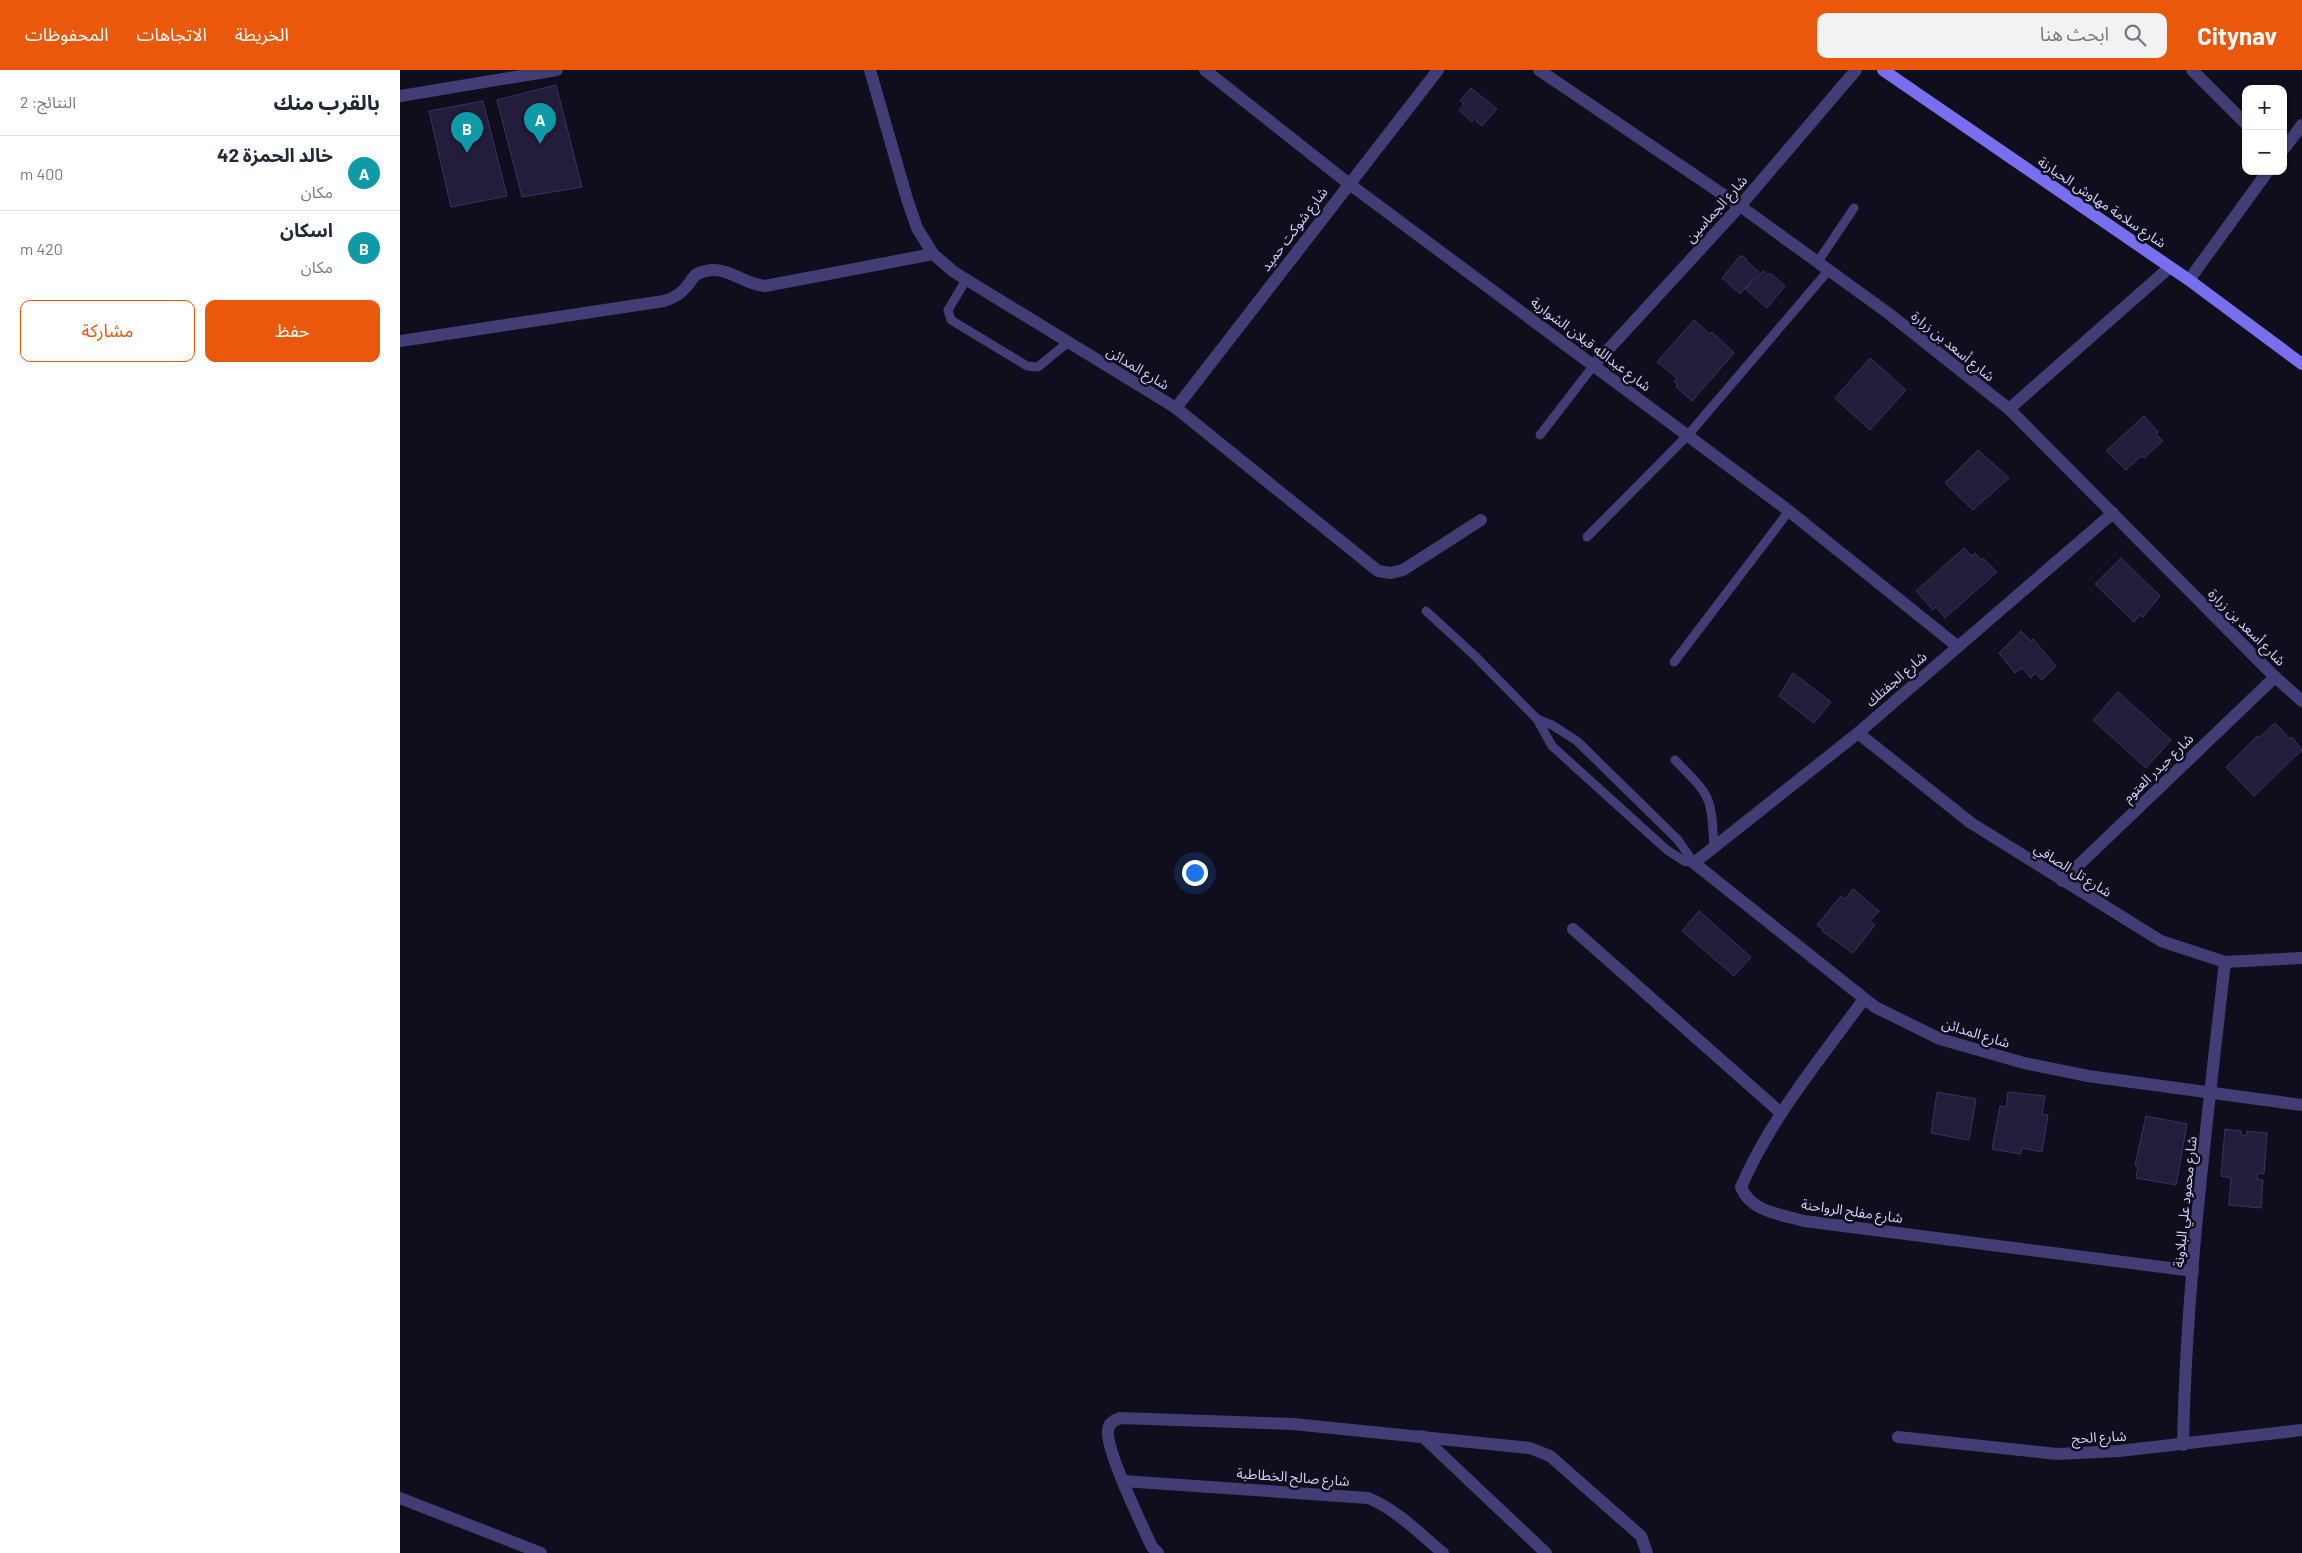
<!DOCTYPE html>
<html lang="ar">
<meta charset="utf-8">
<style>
body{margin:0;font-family:Barlow,"Noto Sans Arabic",sans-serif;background:#f2f2f3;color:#1f2937;direction:rtl}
.controls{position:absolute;right:15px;top:15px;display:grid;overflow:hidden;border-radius:10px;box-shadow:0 1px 4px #0004}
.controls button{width:45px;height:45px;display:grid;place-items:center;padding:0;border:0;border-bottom:1px solid #e0e1e3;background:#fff;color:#1f2937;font:25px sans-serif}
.you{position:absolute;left:794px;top:802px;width:18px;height:18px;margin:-12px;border:4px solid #fff;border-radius:50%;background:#1a73e8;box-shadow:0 0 0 8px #1a73e833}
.badge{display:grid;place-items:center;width:32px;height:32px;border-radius:50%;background:#ea580c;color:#fff;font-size:16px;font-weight:700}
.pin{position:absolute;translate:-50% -41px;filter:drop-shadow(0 1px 2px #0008)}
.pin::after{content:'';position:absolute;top:26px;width:18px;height:15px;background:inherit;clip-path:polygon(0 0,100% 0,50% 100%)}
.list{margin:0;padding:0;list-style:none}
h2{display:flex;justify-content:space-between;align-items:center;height:65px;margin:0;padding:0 20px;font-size:21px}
h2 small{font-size:16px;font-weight:400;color:#747a83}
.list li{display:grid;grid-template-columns:32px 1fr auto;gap:15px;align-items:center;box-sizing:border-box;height:75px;padding:0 20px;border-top:1px solid #e0e1e3}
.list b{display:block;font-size:19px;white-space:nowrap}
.list p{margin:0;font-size:16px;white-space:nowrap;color:#747a83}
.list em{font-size:16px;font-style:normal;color:#747a83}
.actions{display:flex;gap:10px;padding:15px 20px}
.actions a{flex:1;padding:11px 0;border:1px solid #ea580c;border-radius:10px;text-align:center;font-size:18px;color:#ea580c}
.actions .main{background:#ea580c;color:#fff}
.icon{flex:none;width:28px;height:28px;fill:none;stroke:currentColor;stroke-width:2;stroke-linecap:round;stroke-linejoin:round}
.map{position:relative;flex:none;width:1902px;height:1483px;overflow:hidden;direction:ltr}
header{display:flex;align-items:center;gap:30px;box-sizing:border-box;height:70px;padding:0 25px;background:#ea580c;color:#fff}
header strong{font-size:24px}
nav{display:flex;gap:28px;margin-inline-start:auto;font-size:18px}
.search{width:350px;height:45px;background:#f2f2f3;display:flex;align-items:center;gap:12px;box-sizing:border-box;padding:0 18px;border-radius:10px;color:#747a83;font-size:19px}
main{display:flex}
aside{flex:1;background:#fff}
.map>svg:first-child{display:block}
.building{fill:#231c3a;stroke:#3c3164}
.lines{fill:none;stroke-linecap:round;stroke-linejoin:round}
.lane{stroke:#423e75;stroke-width:9}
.street{stroke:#423e75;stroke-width:12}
.secondary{stroke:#7770ee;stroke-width:12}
.labels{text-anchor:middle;stroke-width:5;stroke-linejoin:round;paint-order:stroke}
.street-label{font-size:14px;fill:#d4cef9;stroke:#100e1c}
</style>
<header>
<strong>Citynav</strong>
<div class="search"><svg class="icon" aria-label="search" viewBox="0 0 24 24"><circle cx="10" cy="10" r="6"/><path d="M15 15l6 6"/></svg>ابحث هنا</div>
<nav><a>الخريطة</a><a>الاتجاهات</a><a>المحفوظات</a></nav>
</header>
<main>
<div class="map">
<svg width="1902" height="1483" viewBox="0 0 1902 1483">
<rect width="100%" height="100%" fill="#100e1c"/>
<g class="building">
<path d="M 156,15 L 182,117 L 122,127 L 97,30 Z"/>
<path d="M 1071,18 L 1097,39 L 1082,56 L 1074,49 L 1072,52 L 1059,40 L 1064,34 L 1060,31 Z"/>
<path d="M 83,31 L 107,126 L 51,137 L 29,41 Z"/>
<path d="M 1340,186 L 1343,186 L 1347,190 L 1346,191 L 1359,202 L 1340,224 L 1322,208 Z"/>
<path d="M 1363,201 L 1368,205 L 1370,203 L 1385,216 L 1367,238 L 1345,219 Z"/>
<path d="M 1294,250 L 1310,264 L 1312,262 L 1334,283 L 1292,331 L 1276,317 L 1278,315 L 1274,311 L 1277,308 L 1257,292 Z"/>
<path d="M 1470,288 L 1506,320 L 1470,360 L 1435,328 Z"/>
<path d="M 1744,346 L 1758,362 L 1756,364 L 1763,371 L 1744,388 L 1741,386 L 1726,400 L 1706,381 Z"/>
<path d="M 1578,380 L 1609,408 L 1573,440 L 1545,413 Z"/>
<path d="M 1564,478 L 1572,486 L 1575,483 L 1581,490 L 1583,488 L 1597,502 L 1545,548 L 1536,537 L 1533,540 L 1516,521 Z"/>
<path d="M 1721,488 L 1760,526 L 1743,547 L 1740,545 L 1734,552 L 1695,514 Z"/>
<path d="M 1621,561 L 1631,571 L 1633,569 L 1656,596 L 1642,610 L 1635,603 L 1631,608 L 1622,598 L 1615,603 L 1599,583 Z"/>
<path d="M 1393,603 L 1431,632 L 1414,653 L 1379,626 Z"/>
<path d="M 1718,622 L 1771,670 L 1746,698 L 1693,650 Z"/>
<path d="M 1875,653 L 1890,669 L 1892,667 L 1902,680 L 1854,726 L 1826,697 L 1857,666 L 1859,668 Z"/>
<path d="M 1453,819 L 1479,841 L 1470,851 L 1475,855 L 1453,883 L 1422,861 L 1423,860 L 1417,855 L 1441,826 L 1445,829 Z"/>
<path d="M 1299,841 L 1351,887 L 1334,906 L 1282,861 Z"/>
<path d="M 1537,1022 L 1576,1029 L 1569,1070 L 1531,1063 Z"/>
<path d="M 1608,1022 L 1645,1026 L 1642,1044 L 1648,1045 L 1642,1082 L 1622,1078 L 1621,1084 L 1592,1079 L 1600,1036 L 1606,1037 Z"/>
<path d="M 1746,1046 L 1787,1054 L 1776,1115 L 1736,1108 L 1738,1096 L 1735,1095 Z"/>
<path d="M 1825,1059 L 1841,1061 L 1841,1065 L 1846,1066 L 1847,1061 L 1867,1063 L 1864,1104 L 1858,1103 L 1857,1109 L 1863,1110 L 1861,1138 L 1829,1135 L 1831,1108 L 1821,1106 Z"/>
</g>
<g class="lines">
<g class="lane">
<path d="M 1417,193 L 1454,138"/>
<path d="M 566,210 L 548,240 L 551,250 L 627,296 L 638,297 L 667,273"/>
<path d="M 1140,365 L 1194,295"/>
<path d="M 1187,467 L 1288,365 L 1428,201"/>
<path d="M 1026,541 L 1074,585 L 1137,649 L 1152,676 L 1163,686 L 1267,780 L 1284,791 L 1294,793"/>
<path d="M 1274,592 L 1389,441"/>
<path d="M 1137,649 L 1152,655 L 1177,671 L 1278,770 L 1294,793"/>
<path d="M 1275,690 C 1312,728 1311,725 1314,778"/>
</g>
<g class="street">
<path d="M 470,0 L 507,129 L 517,158 L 533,184 L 554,202 L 776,338 L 978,501 L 991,503 L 1003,500 L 1081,450"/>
<path d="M 805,0 L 948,113 L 1389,441 L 1557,576"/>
<path d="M 1139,0 L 1340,136 L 1488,243 L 1609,339 L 1875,607 L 1902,631"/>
<path d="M 1792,0 L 1846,54"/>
<path d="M 0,26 L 157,0"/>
<path d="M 1883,80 L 1902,55"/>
<path d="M 1789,210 L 1868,101"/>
<path d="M 0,271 L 264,231 C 274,228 281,224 287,216 C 291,212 292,207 297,204 C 325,191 340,214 365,216 L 533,184"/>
<path d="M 1194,295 L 1340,136 L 1456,0"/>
<path d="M 776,338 L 1038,0"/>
<path d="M 1609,339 L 1770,197"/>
<path d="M 1713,443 L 1458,663 L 1294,793 L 1475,937 L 1540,969 L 1624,993 L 1688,1006 L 1902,1035"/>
<path d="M 1458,663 L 1571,753 L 1761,871 L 1825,892 L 1902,888"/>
<path d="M 1662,811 L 1875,607"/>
<path d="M 1173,859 L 1381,1043"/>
<path d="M 1464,929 C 1420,989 1371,1048 1341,1117 C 1351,1142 1380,1144 1404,1151 L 1793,1201"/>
<path d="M 1022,1366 L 1146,1483"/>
<path d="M 1498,1367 L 1657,1384 L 1719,1381 L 1902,1360"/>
<path d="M 1783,1375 C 1786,1214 1807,1052 1825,892"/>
<path d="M 723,1411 L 968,1428 C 996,1439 1020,1464 1043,1483"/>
<path d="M 0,1428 L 141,1483"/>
<path d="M 758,1483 L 752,1477 C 742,1455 706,1381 708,1361 C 708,1354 714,1350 720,1348 L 893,1354 L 1130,1378 L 1150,1386 L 1241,1466 L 1247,1483"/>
</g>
<path class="secondary" d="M 1483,0 L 1789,210 L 1902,294"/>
</g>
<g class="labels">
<g class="street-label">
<text transform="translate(1702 132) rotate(34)" y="5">شارع سلامة مهاوش الحبارنة</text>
<text transform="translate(1316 139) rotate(-48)" y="5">شارع الجماسين</text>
<text transform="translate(894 159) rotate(-53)" y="5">شارع شوكت حميد</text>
<text transform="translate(1191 274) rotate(37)" y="5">شارع عبدالله قبلان الشواربة</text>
<text transform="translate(1553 276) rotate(39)" y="5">شارع أسعد بن زرارة</text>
<text transform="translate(738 298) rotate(31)" y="5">شارع المدائن</text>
<text transform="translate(1847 557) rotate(45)" y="5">شارع أسعد بن زرارة</text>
<text transform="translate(1496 609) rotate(-41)" y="5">شارع الجفتلك</text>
<text transform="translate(1758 698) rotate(-44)" y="5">شارع حيدر العتوم</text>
<text transform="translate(1673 800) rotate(32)" y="5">شارع تل الصافي</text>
<text transform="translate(1576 963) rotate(17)" y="5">شارع المدائن</text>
<text transform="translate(1785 1132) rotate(-84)" y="5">شارع محمود علي البلاونة</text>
<text transform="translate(1452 1141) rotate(8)" y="5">شارع مفلح الرواحنة</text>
<text transform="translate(1699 1367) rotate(-3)" y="5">شارع الحج</text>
<text transform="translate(893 1407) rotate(4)" y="5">شارع صالح الخطاطبة</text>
</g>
</g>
</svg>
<div class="controls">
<button>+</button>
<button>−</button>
</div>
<div class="you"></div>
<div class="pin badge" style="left:140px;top:74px;background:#0f9aa8">A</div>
<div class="pin badge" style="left:67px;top:83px;background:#0f9aa8">B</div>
</div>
<aside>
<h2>بالقرب منك<small>النتائج: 2</small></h2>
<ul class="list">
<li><span class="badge" style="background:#0f9aa8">A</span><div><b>خالد الحمزة 42</b><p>مكان</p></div><em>400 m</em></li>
<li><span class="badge" style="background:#0f9aa8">B</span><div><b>اسكان</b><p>مكان</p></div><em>420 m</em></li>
</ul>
<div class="actions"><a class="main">حفظ</a><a>مشاركة</a></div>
</aside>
</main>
